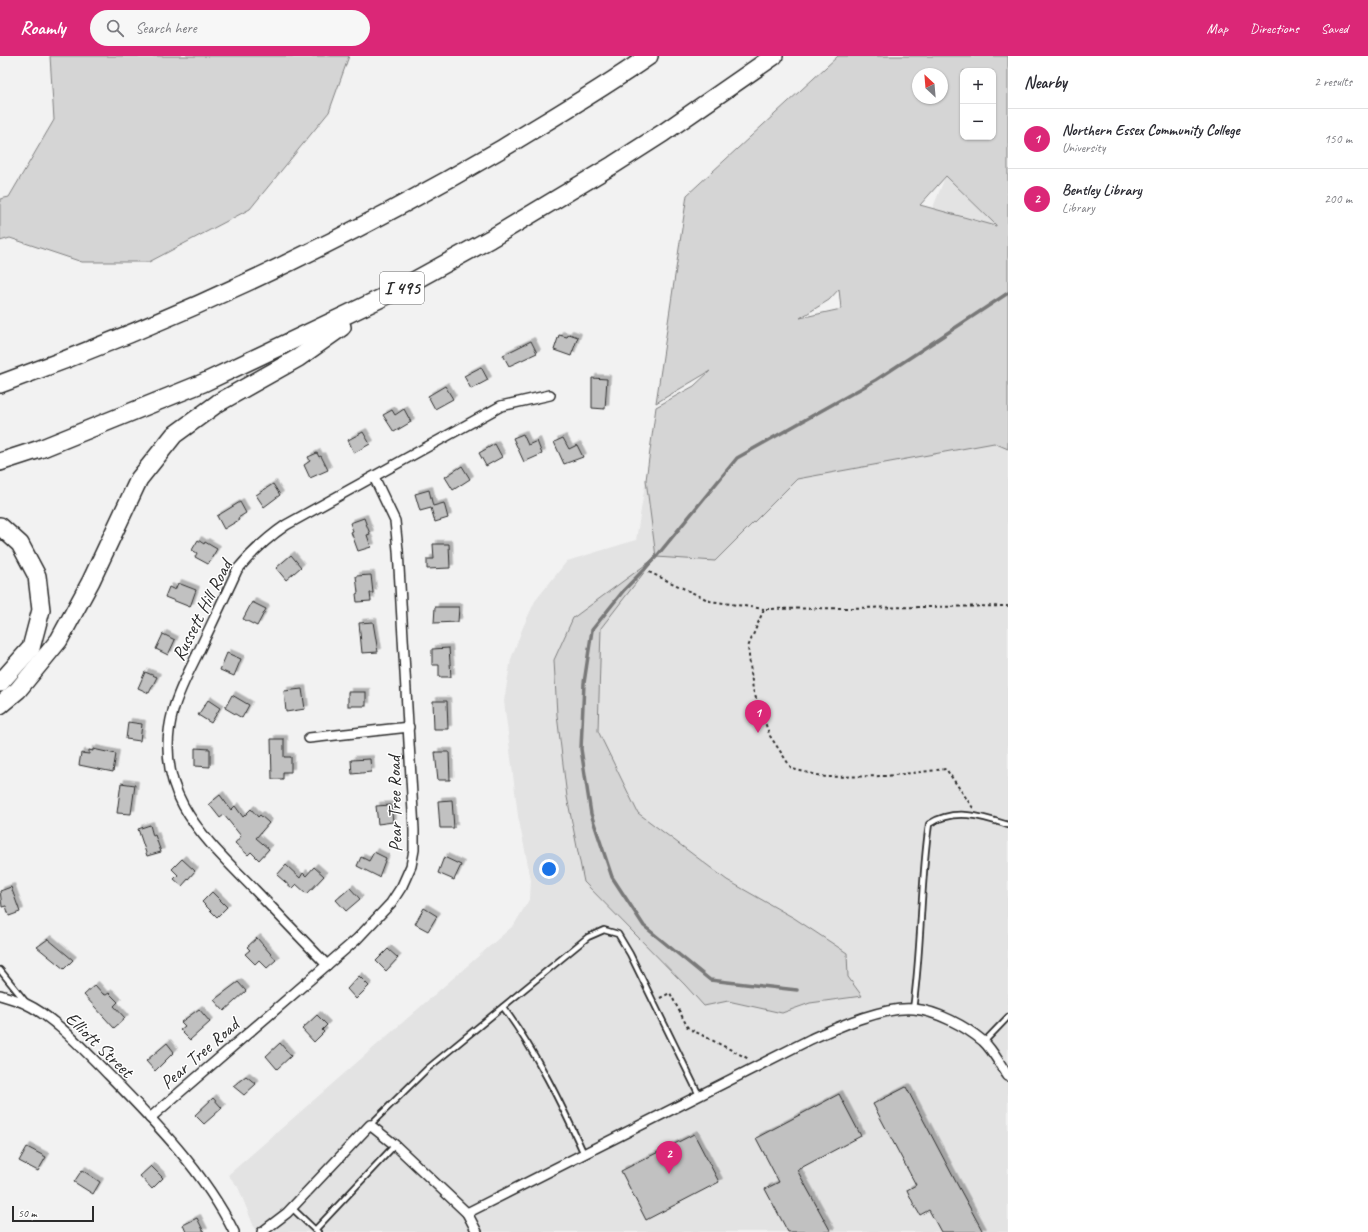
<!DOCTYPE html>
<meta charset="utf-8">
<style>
body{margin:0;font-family:Caveat,sans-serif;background:#f7f7f7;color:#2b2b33}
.controls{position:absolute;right:12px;top:12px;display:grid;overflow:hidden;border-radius:8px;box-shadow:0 1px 3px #0004}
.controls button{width:36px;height:36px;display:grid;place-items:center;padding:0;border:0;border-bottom:1px solid #e1e1e2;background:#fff;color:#2b2b33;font:20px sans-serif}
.compass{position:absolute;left:912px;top:12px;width:36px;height:36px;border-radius:50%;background:#fff;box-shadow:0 1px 3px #0004;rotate:334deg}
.scale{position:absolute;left:12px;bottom:10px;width:82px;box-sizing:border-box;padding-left:4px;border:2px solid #2b2b2b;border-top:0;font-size:11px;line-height:14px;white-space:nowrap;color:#2b2b2b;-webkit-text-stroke:3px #fff;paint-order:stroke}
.you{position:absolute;left:549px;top:813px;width:14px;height:14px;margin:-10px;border:3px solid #fff;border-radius:50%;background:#1a73e8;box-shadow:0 0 0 6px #1a73e833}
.badge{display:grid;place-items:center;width:26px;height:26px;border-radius:50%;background:#db2777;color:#fff;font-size:13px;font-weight:700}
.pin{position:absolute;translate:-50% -33px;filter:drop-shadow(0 1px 2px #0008)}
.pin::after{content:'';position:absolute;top:21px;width:14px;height:12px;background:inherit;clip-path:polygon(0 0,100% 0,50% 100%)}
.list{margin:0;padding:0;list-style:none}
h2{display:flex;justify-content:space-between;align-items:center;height:52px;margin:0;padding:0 16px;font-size:17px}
h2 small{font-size:13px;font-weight:400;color:#7c7c81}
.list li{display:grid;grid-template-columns:26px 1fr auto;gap:12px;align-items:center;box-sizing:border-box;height:60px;padding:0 16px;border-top:1px solid #e1e1e2}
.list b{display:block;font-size:15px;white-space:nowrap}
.list p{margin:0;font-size:13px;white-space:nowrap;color:#7c7c81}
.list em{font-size:13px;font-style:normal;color:#7c7c81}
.icon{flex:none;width:22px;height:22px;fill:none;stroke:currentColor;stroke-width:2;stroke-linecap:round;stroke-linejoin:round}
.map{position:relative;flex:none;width:1008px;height:1176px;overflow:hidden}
header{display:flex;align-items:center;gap:24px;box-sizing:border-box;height:56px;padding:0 20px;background:#db2777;color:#fff}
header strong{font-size:19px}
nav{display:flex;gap:22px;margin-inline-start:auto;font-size:14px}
.search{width:280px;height:36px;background:#f7f7f7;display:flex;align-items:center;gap:10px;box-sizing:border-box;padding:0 14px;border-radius:22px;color:#7c7c81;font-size:15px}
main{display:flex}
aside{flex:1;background:#fff}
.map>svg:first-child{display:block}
.built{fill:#e3e3e3}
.green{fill:#d5d5d5;stroke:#808080;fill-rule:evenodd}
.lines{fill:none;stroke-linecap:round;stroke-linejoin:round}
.stream{stroke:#787878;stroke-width:3.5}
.building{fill:#c1c1c1;stroke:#2b2b2b;filter:url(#shadow)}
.lane-casing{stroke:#2b2b2b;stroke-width:8}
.street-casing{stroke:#2b2b2b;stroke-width:12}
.highway-casing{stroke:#2b2b2b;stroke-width:20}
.path{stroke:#2b2b2b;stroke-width:2;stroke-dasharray:3 3;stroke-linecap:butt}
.lane{stroke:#fff;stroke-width:4.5}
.street{stroke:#fff;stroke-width:9}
.highway{stroke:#fff;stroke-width:17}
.labels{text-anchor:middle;stroke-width:3;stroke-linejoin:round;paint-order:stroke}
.shield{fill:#fff;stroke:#6b6b6b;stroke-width:1}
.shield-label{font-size:18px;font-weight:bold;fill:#2b2b2b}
.street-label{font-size:19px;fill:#2b2b2b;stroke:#fff}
</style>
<header>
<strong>Roamly</strong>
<div class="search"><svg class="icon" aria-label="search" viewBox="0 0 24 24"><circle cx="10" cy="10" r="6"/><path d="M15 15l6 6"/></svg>Search here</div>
<nav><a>Map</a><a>Directions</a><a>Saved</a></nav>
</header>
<main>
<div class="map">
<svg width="1008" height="1176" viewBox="0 0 1008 1176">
<defs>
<filter id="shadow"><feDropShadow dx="3.5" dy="-3.5" stdDeviation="0" flood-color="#0004"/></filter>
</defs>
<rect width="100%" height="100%" fill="#f2f2f2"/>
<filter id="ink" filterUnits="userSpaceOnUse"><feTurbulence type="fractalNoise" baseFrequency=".025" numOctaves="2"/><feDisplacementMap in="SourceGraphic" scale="8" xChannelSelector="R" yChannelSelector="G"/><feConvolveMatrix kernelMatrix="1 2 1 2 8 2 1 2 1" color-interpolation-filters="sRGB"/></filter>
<g filter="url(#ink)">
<path class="built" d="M 946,119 L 1008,181 L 1008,1176 L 256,1176 L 238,1131 L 228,1119 L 514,869 L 530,842 L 531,824 L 518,760 L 504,645 L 511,603 L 523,571 L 535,545 L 567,505 L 636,484 L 655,368 L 823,270 L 921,181 Z"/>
<g class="green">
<path d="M 50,0 L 349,0 L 329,56 L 250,153 L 149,206 L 82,206 L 10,182 L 0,185 L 0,143 L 9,141 L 54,64 Z"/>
<path d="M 838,0 L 1008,0 L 1008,393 L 994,387 L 797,423 L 715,505 L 656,501 L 601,572 L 598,675 L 638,757 L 727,824 L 794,862 L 847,897 L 848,921 L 862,940 L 810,947 L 782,957 L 728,945 L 704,950 L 685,929 L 584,826 L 567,741 L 557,659 L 554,604 L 573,562 L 656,501 L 646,424 L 656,351 L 694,330 L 710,315 L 656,347 L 687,139 ZM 963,15 L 993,15 L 993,81 L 963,81 ZM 918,18 L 942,18 L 942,42 L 918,42 ZM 946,120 L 996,169 L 996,170 L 920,149 ZM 839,233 L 841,253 L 800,262 L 829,244 Z"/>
</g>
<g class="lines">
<path class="stream" d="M 797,934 L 710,924 L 644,870 L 612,821 L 591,758 L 581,693 L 584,627 L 592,574 L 624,534 L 656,501 L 737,402 L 876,324 L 1008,237"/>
</g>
<g class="building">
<path d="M 569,278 L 578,281 L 571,300 L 554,294 L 559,279 L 567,281 Z"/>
<path d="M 531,285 L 537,297 L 509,310 L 503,299 Z"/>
<path d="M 481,311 L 488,324 L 471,333 L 464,320 Z"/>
<path d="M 592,322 L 607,323 L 605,353 L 592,352 Z"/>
<path d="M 445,330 L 453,343 L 435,353 L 428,340 Z"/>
<path d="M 404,353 L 411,366 L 394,376 L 383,359 L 392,354 L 395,359 Z"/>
<path d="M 363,376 L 370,388 L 354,397 L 348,384 Z"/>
<path d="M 523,378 L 528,389 L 537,385 L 542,398 L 524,406 L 513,382 Z"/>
<path d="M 563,382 L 569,393 L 577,389 L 583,401 L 564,408 L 554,386 Z"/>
<path d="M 495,388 L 502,401 L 486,410 L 479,397 Z"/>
<path d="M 317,397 L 319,401 L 321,400 L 328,414 L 310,422 L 304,409 L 310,405 L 308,401 Z"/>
<path d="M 462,410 L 470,423 L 453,434 L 445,421 Z"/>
<path d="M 273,428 L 280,439 L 264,451 L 256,439 Z"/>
<path d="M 429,434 L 433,450 L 444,447 L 448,462 L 435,466 L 431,452 L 420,455 L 415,438 Z"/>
<path d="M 240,446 L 246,457 L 238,462 L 239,464 L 224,473 L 217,460 Z"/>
<path d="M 364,462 L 370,478 L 367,479 L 371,491 L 358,495 L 351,476 L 353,475 L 350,467 Z"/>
<path d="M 198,484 L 204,488 L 205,486 L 217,493 L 208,508 L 195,501 L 197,497 L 192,494 Z"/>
<path d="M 433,488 L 449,488 L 450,512 L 427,513 L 427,503 L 434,503 Z"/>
<path d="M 291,499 L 301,511 L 286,524 L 276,512 Z"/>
<path d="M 371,519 L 373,537 L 370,537 L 371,545 L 357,546 L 356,538 L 358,537 L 356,520 Z"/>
<path d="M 178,527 L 196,534 L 190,551 L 165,541 L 169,531 L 175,534 Z"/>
<path d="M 252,546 L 266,553 L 257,570 L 243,563 Z"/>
<path d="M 435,551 L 459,551 L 458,566 L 434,567 Z"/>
<path d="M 373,566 L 378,596 L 362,597 L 359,567 Z"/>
<path d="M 163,578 L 175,584 L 168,599 L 156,593 Z"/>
<path d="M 449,592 L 451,621 L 439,621 L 439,609 L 432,609 L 432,593 Z"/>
<path d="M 227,597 L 241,603 L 234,620 L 220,614 Z"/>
<path d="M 145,616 L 157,621 L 149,637 L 138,632 Z"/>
<path d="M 302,633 L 305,653 L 286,656 L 284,635 Z"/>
<rect x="348" y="636" width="18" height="14"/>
<path d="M 232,639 L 249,649 L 242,662 L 225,652 Z"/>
<path d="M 208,644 L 220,652 L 211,667 L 198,659 Z"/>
<path d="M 433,645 L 447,645 L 448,673 L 434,673 Z"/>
<path d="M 128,666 L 142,668 L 140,685 L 126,683 Z"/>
<path d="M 271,683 L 284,683 L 284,701 L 291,701 L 291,716 L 283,716 L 283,723 L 272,723 Z"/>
<path d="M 195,692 L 210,693 L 210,711 L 195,710 Z"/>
<path d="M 93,693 L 116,698 L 113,716 L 79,709 L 81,697 L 89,698 L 89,694 L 93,695 Z"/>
<path d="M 435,696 L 449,696 L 450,724 L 438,724 Z"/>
<path d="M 370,703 L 371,716 L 352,718 L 351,704 Z"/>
<path d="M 121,727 L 135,729 L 131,758 L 117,757 Z"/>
<path d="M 220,739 L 231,754 L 235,750 L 243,761 L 251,753 L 258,761 L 260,759 L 269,767 L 256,782 L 269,793 L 259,804 L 251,796 L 248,799 L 235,787 L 241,780 L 224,759 L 220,762 L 209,748 Z"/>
<path d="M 452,744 L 454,772 L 440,772 L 438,745 Z"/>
<path d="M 391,749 L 393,766 L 378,768 L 376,750 Z"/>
<path d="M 150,769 L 153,780 L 155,779 L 161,796 L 147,800 L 138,773 Z"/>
<path d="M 374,796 L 386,802 L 379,821 L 357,810 L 361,801 L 369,805 Z"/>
<path d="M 444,801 L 461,809 L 454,824 L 438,817 Z"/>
<path d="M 182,803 L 195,815 L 182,830 L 174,823 L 178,819 L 172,813 Z"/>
<path d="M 286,809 L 300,822 L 303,817 L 306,820 L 314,811 L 324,820 L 307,838 L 296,828 L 292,832 L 277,819 Z"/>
<path d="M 11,831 L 20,856 L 9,860 L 6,850 L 2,851 L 0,835 Z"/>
<path d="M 350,832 L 360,843 L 346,855 L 336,844 Z"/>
<path d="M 212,836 L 227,851 L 217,861 L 202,846 Z"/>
<path d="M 424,852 L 437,860 L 428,875 L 415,868 Z"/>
<path d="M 257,882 L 276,904 L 267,912 L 259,904 L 255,908 L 245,898 L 250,894 L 247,891 Z"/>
<path d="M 48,883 L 73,904 L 64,913 L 37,891 Z"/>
<path d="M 388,893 L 398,902 L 386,915 L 376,905 Z"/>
<path d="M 359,920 L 369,930 L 356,943 L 347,933 Z"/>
<path d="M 238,926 L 246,935 L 224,955 L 214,944 Z"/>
<path d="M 95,929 L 103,938 L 106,939 L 109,937 L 118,946 L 114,950 L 125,962 L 114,972 L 84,939 Z"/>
<path d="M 199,953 L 210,966 L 190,984 L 180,974 L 185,970 L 181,966 Z"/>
<path d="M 317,959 L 327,969 L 322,974 L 324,976 L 314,986 L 302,973 Z"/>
<path d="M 167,987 L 174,996 L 155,1015 L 146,1005 Z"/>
<path d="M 280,987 L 291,1000 L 277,1013 L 266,1000 Z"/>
<path d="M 246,1020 L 256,1028 L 244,1039 L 233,1030 Z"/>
<path d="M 906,1031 L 957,1128 L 983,1176 L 941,1176 L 929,1154 L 920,1159 L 914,1149 L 907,1134 L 916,1129 L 873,1048 Z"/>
<path d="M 839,1038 L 861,1080 L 797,1114 L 831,1176 L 788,1176 L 765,1133 L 779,1126 L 756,1082 Z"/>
<path d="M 213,1042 L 222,1052 L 204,1068 L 195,1059 Z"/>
<path d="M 694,1078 L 719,1126 L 646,1164 L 621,1115 Z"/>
<path d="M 27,1091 L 46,1101 L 38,1115 L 19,1105 Z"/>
<path d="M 151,1110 L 163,1122 L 152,1133 L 140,1120 Z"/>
<path d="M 82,1114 L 100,1126 L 93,1138 L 74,1126 Z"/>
<path d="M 197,1162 L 204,1176 L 186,1176 L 183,1169 Z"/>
</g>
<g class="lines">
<g class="lane-casing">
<g id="lane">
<path d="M 0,914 L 25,945"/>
<path d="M 503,951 C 536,996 561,1047 584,1098"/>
<path d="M 913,953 C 922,891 920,829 929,768 C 954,752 981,760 1008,769"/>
<path d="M 984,986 L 1008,961"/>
<path d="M 370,1069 L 427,1013 L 588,881 L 604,874 L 618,878 L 630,898 L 699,1039"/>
<path d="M 292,1152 L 315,1174"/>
<path d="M 318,1176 L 315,1174 L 395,1089"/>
</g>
</g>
<g class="street-casing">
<g id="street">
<path d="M 309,682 L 409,671"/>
<path d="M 327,909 C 303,884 279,859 255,834 C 204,782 151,736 173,655 C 178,636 188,617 197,599 C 210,571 224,543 237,514 C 252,496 267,482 286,469 L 501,350 L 550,339"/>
<path d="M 0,939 C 9,942 18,944 26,948 C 54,961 83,993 105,1015 C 153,1064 203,1114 234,1176"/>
<path d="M 150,1062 L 357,883 L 391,847 L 402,830 L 411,810 L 414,794 L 414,774 L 398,494 L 395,465 L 374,421"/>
<path d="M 467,1157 L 477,1176"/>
<path d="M 262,1176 L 287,1157 L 370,1069 L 395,1089 L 467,1157 L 811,983 C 838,971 884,950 914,953 C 937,955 965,970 983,985 C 993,994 1000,1009 1008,1020"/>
</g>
</g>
<g class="highway-casing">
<g id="highway">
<path d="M 0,328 C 175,265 343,186 503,92 C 552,62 602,33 649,0"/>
<path d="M 0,406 L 40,393 L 203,327 L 392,237 L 490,183 L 613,109 L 663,77 L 774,0"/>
<path d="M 0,470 L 20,488 L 37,520 L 41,554 L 31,592 L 0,627"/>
<path d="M 0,649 L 18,634 L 59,584 L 91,525 L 139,423 L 174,379 L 218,347 L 298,302 L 342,271"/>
</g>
</g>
<g class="path">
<path d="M 649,516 L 710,545 L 764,553"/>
<path d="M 973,752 L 946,713 L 886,720 L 826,721 L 792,713 L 770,680 L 753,634 L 748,591 L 764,553 L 1008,550"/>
<path d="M 660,942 L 670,937 L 688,972 L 749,1003"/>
</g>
<use href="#lane" class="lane"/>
<use href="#street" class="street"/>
<use href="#highway" class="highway"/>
</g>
</g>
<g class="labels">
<rect class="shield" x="380" y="216" width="44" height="32" rx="3"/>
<g class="shield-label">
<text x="402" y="238">I 495</text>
</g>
<g class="street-label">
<text transform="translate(201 554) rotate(-63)" y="7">Russett Hill Road</text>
<text transform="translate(394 748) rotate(-91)" y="7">Pear Tree Road</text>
<text transform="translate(100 988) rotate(44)" y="7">Elliott Street</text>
<text transform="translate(199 997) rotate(-41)" y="7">Pear Tree Road</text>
</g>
</g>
</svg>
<div class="controls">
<button>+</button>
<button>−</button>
</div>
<svg class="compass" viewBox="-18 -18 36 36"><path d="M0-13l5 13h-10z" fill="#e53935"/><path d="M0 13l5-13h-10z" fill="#7c7c81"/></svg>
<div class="scale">50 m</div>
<div class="you"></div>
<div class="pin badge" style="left:758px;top:677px">1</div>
<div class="pin badge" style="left:669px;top:1118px">2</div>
</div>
<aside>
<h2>Nearby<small>2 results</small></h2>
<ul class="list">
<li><span class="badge">1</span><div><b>Northern Essex Community College</b><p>University</p></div><em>150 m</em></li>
<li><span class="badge">2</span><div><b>Bentley Library</b><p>Library</p></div><em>200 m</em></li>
</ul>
</aside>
</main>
